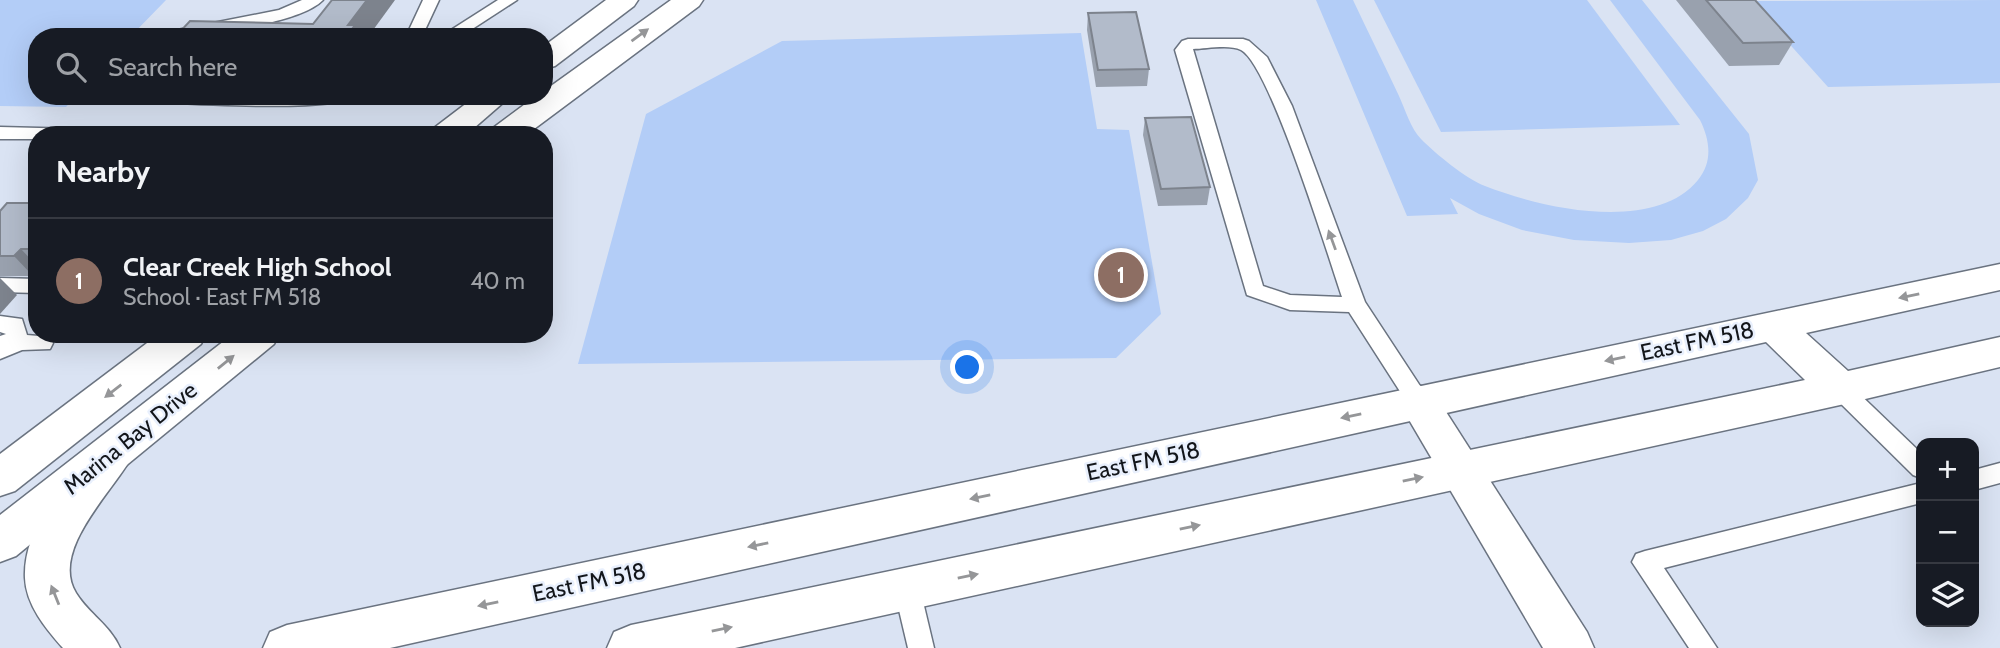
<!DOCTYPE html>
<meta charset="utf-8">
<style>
body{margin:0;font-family:Cabin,sans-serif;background:#20242c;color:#f1f3f6}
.controls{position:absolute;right:21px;bottom:21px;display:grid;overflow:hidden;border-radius:14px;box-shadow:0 7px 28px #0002}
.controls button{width:63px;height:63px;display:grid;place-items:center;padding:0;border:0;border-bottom:2px solid #363941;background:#171b24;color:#f1f3f6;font:35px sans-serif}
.you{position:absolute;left:968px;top:368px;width:24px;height:24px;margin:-18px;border:5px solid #fff;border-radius:50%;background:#1a73e8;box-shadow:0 0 0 10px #1a73e833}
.badge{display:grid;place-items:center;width:46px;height:46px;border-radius:50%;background:#3473e1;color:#fff;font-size:23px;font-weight:700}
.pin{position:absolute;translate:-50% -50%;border:4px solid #fff;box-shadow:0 2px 7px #0006}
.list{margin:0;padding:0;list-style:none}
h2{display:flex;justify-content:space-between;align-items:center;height:91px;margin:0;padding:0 28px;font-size:30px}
h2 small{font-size:23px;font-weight:400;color:#9ea1a6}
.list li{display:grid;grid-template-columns:46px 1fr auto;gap:21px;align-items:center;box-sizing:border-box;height:126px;padding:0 28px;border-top:2px solid #363941}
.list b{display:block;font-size:26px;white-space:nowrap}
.list p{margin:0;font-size:23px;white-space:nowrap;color:#9ea1a6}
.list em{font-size:23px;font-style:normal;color:#9ea1a6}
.icon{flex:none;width:38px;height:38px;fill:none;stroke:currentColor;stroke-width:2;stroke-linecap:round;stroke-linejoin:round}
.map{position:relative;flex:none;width:2000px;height:648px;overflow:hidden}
.search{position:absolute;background:#171b24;box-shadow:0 7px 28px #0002;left:28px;top:28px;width:525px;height:77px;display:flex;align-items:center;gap:18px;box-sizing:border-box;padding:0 24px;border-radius:28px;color:#9ea1a6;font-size:26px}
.panel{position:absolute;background:#171b24;box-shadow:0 7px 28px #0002;left:28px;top:126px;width:525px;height:217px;border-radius:28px}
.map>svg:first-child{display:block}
.green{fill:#b3cdf7}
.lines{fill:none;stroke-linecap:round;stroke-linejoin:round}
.service-casing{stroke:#6a7380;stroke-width:3}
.minor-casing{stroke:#6a7380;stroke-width:3}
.secondary-casing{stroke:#6a7380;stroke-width:3}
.primary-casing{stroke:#6a7380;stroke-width:3}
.service{fill:#fff;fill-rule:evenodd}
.minor{fill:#fff;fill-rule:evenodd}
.secondary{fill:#fff;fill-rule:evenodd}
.primary{fill:#fff;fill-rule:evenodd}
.wall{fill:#99a1ae}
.shaded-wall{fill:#7d838d}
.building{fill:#b2bbca;stroke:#7d838d;stroke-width:2}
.oneway{fill:#959698}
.labels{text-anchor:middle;stroke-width:5;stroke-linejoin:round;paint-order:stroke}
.street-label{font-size:23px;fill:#13161b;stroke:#e9f0fd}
</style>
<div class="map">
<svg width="2000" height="648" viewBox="0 0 2000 648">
<rect width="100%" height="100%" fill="#dae3f3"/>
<g class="green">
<path d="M 0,0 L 166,0 L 130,37 L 37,37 L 37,96 L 76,96 L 66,107 L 0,106 Z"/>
<path d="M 1316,0 L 1353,0 C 1368,32 1384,64 1399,96 C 1405,109 1411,129 1421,139 C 1436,154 1466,179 1485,186 C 1541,208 1654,234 1698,180 C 1713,162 1710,140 1700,120 L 1610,0 L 1642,0 L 1749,134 L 1758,180 L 1748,198 L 1726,219 L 1703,231 L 1671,240 L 1629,243 L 1574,240 L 1522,230 L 1479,214 L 1450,198 L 1458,214 L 1407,216 Z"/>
<path d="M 1374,0 L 1587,0 L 1680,125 L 1441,132 Z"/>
<path d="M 2000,0 L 2000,83 L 1828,87 L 1751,1 Z"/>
<path d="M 1081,33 L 1097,129 L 1129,130 L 1161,314 L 1116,358 L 578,364 L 646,114 L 782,41 Z"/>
</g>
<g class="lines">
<g class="service-casing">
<g id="service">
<path d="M 302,0 L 323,0 C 299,25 194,37 159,37 L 167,32 L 279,10 Z"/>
<path d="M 423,0 L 439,0 L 425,30 L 431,37 L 414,37 L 409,30 Z"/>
<path d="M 498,0 L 517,0 L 460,37 L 440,37 Z"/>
<path d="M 1188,39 L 1243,39 L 1249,41 L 1267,57 L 1292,106 L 1365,302 L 1426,395 L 1429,401 L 1426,407 L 1418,410 L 1410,407 L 1349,312 L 1290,310 L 1247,295 L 1175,50 L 1182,41 ZM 1193,49 C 1205,49 1229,44 1241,50 C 1270,65 1328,256 1342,297 L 1290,295 L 1263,286 Z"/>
<path d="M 126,96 L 354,96 C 337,114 168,102 134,101 Z"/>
<path d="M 0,127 L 79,129 L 88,135 L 37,135 L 37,139 L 0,139 Z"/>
<path d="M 0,278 L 37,279 L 37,293 L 0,292 Z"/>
<path d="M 0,316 L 22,319 L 27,335 L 50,337 L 53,343 L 50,349 L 22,350 L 0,359 L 0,336 L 6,334 L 0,332 Z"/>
<path d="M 1840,380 L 1848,383 L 1921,453 L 1921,478 L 1913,475 L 1832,395 L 1829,389 L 1832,383 Z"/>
<path d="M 2000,463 L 2000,483 L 1974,490 L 1974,470 Z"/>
<path d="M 1921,483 L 1921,503 L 1664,568 L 1717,648 L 1689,648 L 1632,562 L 1636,554 L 1645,551 Z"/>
<path d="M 907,577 L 916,581 L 920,589 L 934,648 L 908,648 L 894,589 L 898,581 Z"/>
</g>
</g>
<g class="minor-casing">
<path id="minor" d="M 1418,385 L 1432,390 L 1587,632 L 1594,648 L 1543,648 L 1398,401 L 1404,390 Z"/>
</g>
<g class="secondary-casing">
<g id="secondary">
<path d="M 606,0 L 638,0 L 634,6 L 555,66 L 544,69 L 544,46 Z"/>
<path d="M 671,0 L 703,0 L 699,6 L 526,135 L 488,135 L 493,128 L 536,96 L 544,96 L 544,91 Z"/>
<path d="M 476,96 L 511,96 L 466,135 L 429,135 L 434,128 Z"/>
<path d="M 159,334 L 206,334 L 201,344 L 15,491 L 0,496 L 0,454 Z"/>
<path d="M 233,334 L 279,334 L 274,344 L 16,556 L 0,562 L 0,515 Z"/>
</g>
</g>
<g class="primary-casing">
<g id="primary">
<path d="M 2000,264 L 2000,290 L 1806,333 L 1848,371 L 2000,337 L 2000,367 L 1840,405 L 735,648 L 607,648 L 614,632 L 631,625 L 1805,380 L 1766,342 L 390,648 L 263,648 L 270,632 L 287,625 Z"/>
<path d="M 113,435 L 128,441 L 134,453 C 116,489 49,549 76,593 C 89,614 110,625 120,648 L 63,648 C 46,629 26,605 25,578 C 23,535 55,493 81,462 C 86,456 91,446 98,441 C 101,438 109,437 113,435 Z"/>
</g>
</g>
<use href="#service" class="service"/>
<use href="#minor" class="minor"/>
<use href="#secondary" class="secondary"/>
<use href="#primary" class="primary"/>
</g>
<g class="wall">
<path d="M 1676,0 L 1755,0 L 1793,42 L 1779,65 L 1729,66 Z"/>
<path d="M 1088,13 L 1149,69 L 1147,86 L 1096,87 L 1087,30 Z"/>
<path d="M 1145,118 L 1210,187 L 1207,205 L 1158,206 L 1143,135 Z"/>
<path d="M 37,203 L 37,272 L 33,276 L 0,276 L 0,211 Z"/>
</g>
<g class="shaded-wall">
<path d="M 367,0 L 395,0 L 368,37 L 346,37 L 348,25 Z"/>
<path d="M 21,249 L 37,266 L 37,272 L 33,276 L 14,256 Z"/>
<path d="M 0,278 L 17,295 L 0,314 Z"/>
</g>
<g class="building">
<path d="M 332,0 L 367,0 L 348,25 L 355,25 L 346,37 L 175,37 L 190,21 L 313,24 Z"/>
<path d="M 1706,0 L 1755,0 L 1793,42 L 1743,43 Z"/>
<path d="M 1136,12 L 1149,69 L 1098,70 L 1088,13 Z"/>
<path d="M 1191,117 L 1210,187 L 1161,189 L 1145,118 Z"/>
<path d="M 7,203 L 37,203 L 37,249 L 21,249 L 14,256 L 0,256 L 0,211 Z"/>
</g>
<defs><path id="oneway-solid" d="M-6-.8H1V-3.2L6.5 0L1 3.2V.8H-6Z" transform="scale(1.75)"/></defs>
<g class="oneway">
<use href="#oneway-solid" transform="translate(640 35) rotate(-36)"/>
<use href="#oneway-solid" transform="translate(1332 240) rotate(-110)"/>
<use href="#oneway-solid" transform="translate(1909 296) rotate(168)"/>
<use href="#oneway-solid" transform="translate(1615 359) rotate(168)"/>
<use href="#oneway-solid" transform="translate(226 362) rotate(-39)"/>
<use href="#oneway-solid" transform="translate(113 391) rotate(142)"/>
<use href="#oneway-solid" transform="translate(1351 416) rotate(168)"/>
<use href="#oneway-solid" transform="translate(1413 479) rotate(-12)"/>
<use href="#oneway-solid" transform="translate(980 497) rotate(168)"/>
<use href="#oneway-solid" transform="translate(1190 527) rotate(-12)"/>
<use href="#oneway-solid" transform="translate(758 545) rotate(168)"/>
<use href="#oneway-solid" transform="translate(968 576) rotate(-12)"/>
<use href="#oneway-solid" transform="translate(55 595) rotate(-112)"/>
<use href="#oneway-solid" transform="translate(488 604) rotate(168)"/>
<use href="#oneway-solid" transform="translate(722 629) rotate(-12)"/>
</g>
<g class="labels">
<g class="street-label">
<text transform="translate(1697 341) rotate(-12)" y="8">East FM 518</text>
<text transform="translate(130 438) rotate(-39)" y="8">Marina Bay Drive</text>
<text transform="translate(1143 461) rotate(-12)" y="8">East FM 518</text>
<text transform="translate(589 582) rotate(-12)" y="8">East FM 518</text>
</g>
</g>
</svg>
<div class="controls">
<button>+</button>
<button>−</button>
<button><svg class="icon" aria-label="layers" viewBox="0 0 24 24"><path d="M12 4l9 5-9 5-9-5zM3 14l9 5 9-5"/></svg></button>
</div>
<div class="you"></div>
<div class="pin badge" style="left:1121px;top:275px;background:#8d6e63">1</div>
<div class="search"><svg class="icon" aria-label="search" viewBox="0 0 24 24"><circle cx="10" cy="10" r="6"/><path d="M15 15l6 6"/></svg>Search here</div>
<section class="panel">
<h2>Nearby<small></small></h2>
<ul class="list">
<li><span class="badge" style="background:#8d6e63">1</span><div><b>Clear Creek High School</b><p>School · East FM 518</p></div><em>40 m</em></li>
</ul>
</section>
</div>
